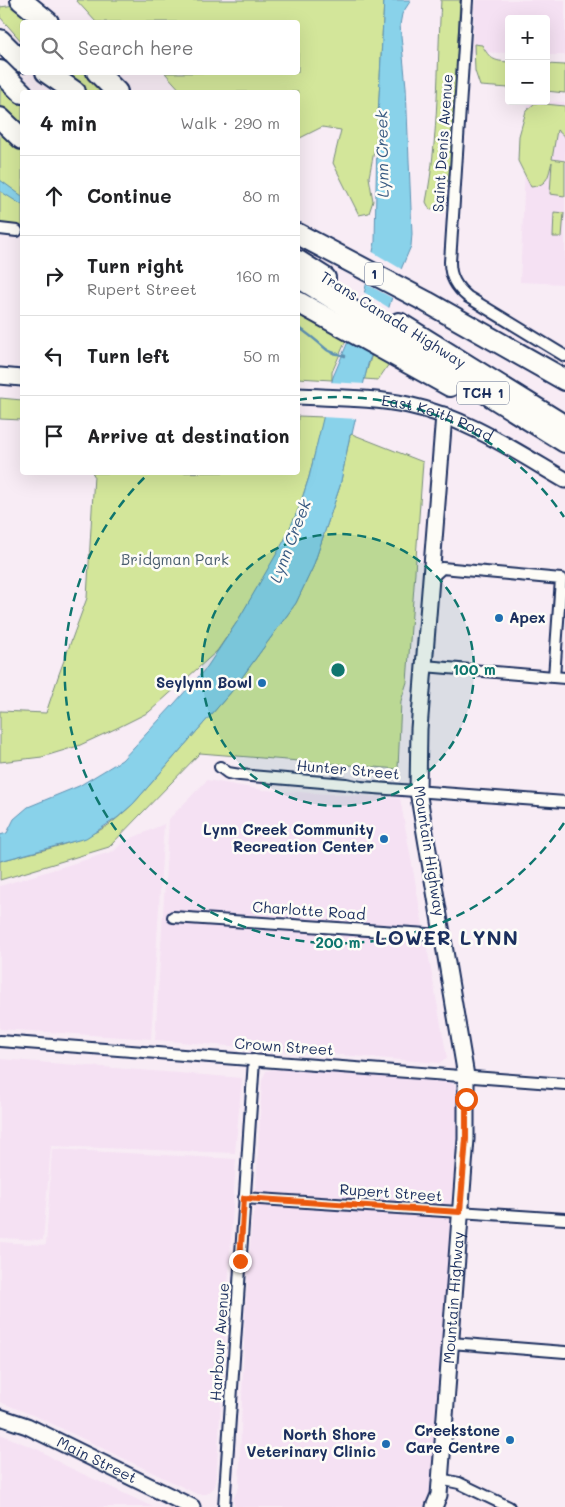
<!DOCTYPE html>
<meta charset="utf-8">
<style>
body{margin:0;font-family:Mali,sans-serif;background:#f6f6f6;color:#202124}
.controls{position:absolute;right:15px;top:15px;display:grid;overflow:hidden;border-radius:5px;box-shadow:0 5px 20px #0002}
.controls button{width:45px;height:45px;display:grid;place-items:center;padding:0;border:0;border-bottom:1px solid #e0e0e0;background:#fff;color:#202124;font:25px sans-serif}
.stop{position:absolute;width:15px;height:15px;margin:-11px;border:4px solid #ea580c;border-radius:50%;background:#fff}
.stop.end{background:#ea580c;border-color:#fff;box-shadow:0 1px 5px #0008}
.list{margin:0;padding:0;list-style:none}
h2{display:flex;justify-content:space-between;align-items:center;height:65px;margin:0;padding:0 20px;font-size:21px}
h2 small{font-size:16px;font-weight:400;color:#757577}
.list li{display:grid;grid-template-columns:32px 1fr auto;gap:15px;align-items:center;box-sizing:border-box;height:80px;padding:0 20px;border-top:1px solid #e0e0e0}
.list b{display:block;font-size:19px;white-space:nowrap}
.list p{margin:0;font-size:16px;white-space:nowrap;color:#757577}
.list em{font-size:16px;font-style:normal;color:#757577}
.icon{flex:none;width:28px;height:28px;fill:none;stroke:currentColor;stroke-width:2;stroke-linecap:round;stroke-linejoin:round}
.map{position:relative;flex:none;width:565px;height:1507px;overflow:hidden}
.search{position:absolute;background:#fff;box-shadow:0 5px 20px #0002;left:20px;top:20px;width:280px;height:55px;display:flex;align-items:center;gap:12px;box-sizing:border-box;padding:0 18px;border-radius:5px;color:#757577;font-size:19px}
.panel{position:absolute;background:#fff;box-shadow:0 5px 20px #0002;left:20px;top:90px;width:280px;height:385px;border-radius:5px}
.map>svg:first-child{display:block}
.built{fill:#f5e1f3}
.green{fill:#d3e69a;stroke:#778a7c}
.water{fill:#89d2ea;stroke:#5d91b2}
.pier{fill:#f8ecf5}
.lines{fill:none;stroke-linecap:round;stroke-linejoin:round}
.stream{stroke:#5d91b2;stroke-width:2.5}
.street-casing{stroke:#1b2f5e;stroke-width:14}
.secondary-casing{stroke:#1b2f5e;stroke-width:19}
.highway-casing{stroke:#1b2f5e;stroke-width:24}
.street{stroke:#fdfcf7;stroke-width:10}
.secondary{stroke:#fdfcf7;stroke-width:15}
.highway{stroke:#fdfcf7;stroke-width:20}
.route{stroke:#ea580c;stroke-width:6}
.ring{fill:none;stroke:#0f766e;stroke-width:2.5;stroke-dasharray:9 6}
.poi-dot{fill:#1f6fb2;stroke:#fdfcf7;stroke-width:2}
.labels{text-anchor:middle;stroke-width:5;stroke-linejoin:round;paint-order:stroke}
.shield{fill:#fdfcf7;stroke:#5f6c8c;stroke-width:1}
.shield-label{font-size:14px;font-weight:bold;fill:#1b2f5e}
.street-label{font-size:15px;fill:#1b2f5e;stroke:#fdfcf7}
.park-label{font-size:15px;fill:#495d6d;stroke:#fdfcf7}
.poi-label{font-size:15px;font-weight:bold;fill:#1b2f5e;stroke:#fdfcf7;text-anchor:end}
.water-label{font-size:16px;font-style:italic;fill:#365881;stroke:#fdfcf7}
.district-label{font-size:20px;font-weight:bold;letter-spacing:1px;fill:#1b2f5e;stroke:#fdfcf7}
.centre{fill:#0f766e;stroke:#fdfcf7;stroke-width:2.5}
.ring-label{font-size:15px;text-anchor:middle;font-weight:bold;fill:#0f766e;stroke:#fdfcf7;stroke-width:5;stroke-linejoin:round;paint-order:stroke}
</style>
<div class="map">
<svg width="565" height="1507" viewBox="0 0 565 1507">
<rect width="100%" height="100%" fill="#f8ecf5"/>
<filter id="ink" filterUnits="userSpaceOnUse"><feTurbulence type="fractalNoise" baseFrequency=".02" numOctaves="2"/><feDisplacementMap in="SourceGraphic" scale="10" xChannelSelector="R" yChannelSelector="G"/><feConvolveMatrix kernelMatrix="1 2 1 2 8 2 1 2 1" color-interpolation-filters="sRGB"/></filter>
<g filter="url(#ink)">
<g class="built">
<path d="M 475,0 L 565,0 L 565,55 L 546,55 L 546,19 L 509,19 L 509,53 L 472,52 Z"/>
<path d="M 528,101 L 565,102 L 565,284 L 520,282 Z"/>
<path d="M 207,780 L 263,790 L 400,798 L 447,1058 L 439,1063 L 155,1040 L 169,819 Z"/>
<path d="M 164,824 L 151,1039 L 0,1029 L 0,886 L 114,851 L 123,842 Z"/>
<path d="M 0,1059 L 242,1078 L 235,1153 L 51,1146 L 43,1240 L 0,1238 Z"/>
<path d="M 274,1069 L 446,1081 L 454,1084 L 456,1088 L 458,1093 L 456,1146 L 429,1507 L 237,1507 L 234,1505 L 233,1499 L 239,1487 L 245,1312 L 252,1219 L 255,1206 L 262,1080 L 266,1071 Z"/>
<path d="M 52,1149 L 236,1159 L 216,1482 L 214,1488 L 207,1494 L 197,1494 L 42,1419 L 0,1402 L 0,1242 L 46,1245 Z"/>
<path d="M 0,1434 L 39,1450 L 66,1466 L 153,1507 L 0,1507 Z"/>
</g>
<g class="green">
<path d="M 76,0 L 384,0 L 377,136 L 369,177 L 373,201 L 369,213 L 359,215 L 333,163 L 341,130 L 322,127 L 298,139 L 298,92 L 182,92 L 165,73 L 298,72 L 298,22 L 96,22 Z"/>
<path d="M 441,0 L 460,0 L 452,160 L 443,201 L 430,210 L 426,202 C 439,136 437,67 441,0 Z"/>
<path d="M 15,5 L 35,22 L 22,22 L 22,42 L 0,17 L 0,7 Z"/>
<path d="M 474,44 L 482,45 C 490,59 493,61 509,62 L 509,88 L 480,86 L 475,71 Z"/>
<path d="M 546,64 L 565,65 L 565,93 L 546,91 Z"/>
<path d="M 59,73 L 84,73 L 105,92 L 86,92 Z"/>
<path d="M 0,80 L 22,102 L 22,128 L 0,108 Z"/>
<path d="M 535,103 L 565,106 L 565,137 L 557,130 L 552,159 L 565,161 L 565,196 L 550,194 L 552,162 C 548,175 549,185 531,187 L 518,161 L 519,136 L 526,111 Z"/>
<path d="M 0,134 L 22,151 L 22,228 L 0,224 Z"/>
<path d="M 554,212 L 564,213 L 562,237 L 553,237 Z"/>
<path d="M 298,314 L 347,338 L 332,372 L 332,380 L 298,378 Z"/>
<path d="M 376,342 L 391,361 L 378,380 L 364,379 Z"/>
<path d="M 0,398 L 22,400 L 22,420 L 0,419 Z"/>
<path d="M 298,416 L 324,417 L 309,477 L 299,508 L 284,541 L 268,570 L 237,622 L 217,651 L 149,712 L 117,728 L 78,746 L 42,757 L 0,762 L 0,711 L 46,713 L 59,674 L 87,598 L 94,475 L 92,473 L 298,472 Z"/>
<path d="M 352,434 L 423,462 L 407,682 L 401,701 L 398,769 L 200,753 L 109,847 L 0,880 L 0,861 C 33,852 69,846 100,830 C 112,824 123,813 133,804 L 232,691 L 296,603 L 313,567 L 340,486 L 350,435 Z"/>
</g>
<g class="water">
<path d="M 384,0 L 411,0 L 402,14 L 400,25 L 406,87 L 412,234 L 411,246 L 399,274 L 389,307 L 368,364 L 352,434 L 350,435 L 340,486 L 313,567 L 296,603 L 232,691 L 133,804 L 117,818 L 86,838 L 0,861 L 0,835 L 7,833 L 14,819 L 28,807 L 79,786 L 122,760 L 174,704 L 207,667 L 237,622 L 284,541 L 299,508 L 309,477 L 333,377 L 353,330 L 365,290 L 375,242 L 377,136 Z"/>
<path d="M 0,180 L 22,196 L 22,205 L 0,191 Z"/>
</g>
<g class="pier">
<path d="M 371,251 L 403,270 L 394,299 L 364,283 Z"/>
<path d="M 362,291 L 391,309 L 380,338 L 353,321 Z"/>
<path d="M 329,382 L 365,384 L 358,419 L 321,417 Z"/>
</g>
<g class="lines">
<path class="stream" d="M 298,327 C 307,333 318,342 326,349 C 330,353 339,354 345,356"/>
<g class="street-casing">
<g id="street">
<path d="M 467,0 L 450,262 C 450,277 456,287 468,297 L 565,356"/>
<path d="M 0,229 L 17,231"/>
<path d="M 431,578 L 442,568 L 561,579 L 554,677"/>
<path d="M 424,666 L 565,678"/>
<path d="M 220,767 L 228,773 L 240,775 L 346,784 L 361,787 L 565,802"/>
<path d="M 173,917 L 442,935"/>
<path d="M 0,1041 L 565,1084"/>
<path d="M 244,1198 L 565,1219"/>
<path d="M 451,1343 L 565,1352"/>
<path d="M 440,1479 L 459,1483 L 509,1507"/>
<path d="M 224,1507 L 254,1060"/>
</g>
</g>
<g class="secondary-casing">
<g id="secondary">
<path d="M 0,376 L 22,378"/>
<path id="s1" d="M 298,396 C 334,398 372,397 408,405 C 465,417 515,451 565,480"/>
<path id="s2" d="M 0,1417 L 27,1426 L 192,1507"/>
<path id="s3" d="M 434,1507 L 439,1495 L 466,1139 L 466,1076 L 418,791 L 419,729 L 444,415"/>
</g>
</g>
<g class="highway-casing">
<g id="highway">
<path d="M 21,0 L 48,22"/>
<path d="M 0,40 L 22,62"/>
<path d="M 0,71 L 22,93"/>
<path d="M 46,72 L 75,92"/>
<path d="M 97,72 L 117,92"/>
<path d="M 0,118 L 22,139"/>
<path d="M 298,234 L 427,302 L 565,380"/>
<path d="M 298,261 L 325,278"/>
<path d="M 298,277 L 565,442"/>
<path d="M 298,302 L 450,386"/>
<path d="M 399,323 L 565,426"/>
</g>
</g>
<use href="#street" class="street"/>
<use href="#secondary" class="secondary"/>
<use href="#highway" class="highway"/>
</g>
</g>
<g class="lines" filter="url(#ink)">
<path class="route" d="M 240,1261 L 244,1198 L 460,1212 L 466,1139 L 466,1099"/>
</g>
<circle cx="338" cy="670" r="136" fill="#0f766e" fill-opacity=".12"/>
<g class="ring">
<circle cx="338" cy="670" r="136"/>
<path d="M564 823A273 273 0 1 1 148 474M298 400A273 273 0 0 1 564 517"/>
</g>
<g class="poi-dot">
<circle cx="499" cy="618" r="5"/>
<circle cx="262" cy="683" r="5"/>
<circle cx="384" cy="839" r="5"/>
<circle cx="510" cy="1440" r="5"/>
<circle cx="386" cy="1444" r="5"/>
</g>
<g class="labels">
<g class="shield">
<rect x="365" y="262.5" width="18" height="23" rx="4"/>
<rect x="457" y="381.5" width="52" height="23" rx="4"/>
</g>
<g class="shield-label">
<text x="374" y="279">1</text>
<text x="483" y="398">TCH 1</text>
</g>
<g class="street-label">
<text transform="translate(443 143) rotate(-86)" y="5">Saint Denis Avenue</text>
<text transform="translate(393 320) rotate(32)" y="5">Trans Canada Highway</text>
<text dy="5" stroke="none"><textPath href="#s1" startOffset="142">East Keith Road</textPath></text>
<text transform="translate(348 770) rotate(5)" y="5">Hunter Street</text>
<text transform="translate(429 851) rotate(81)" y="5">Mountain Highway</text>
<text transform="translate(309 911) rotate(4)" y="5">Charlotte Road</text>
<text transform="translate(284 1047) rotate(4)" y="5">Crown Street</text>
<text transform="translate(391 1193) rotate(4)" y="5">Rupert Street</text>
<text dy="5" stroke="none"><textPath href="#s3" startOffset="211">Mountain Highway</textPath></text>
<text transform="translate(220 1342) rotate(-86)" y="5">Harbour Avenue</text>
<text dy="5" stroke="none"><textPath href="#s2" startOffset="106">Main Street</textPath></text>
</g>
<g class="park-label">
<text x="175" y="565">Bridgman Park</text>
</g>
<g class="poi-label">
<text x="509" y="623" text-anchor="start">Apex</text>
<text x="252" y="688">Seylynn Bowl</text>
<text x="374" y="835">Lynn Creek Community<tspan x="374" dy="17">Recreation Center</tspan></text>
<text x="500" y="1436">Creekstone<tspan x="500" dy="17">Care Centre</tspan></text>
<text x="376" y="1440">North Shore<tspan x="376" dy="17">Veterinary Clinic</tspan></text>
</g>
<g class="water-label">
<text transform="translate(382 154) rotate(-91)" y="6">Lynn Creek</text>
<text transform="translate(290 541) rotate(-69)" y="6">Lynn Creek</text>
</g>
<g class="district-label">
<text x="447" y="945">LOWER LYNN</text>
</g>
</g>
<circle cx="338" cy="670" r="8" class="centre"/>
<g class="ring-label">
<text x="474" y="675">100 m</text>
<text x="338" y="948">200 m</text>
</g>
</svg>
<div class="controls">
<button>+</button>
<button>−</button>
</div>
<div class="stop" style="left:466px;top:1099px"></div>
<div class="stop end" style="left:240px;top:1261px"></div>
<div class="search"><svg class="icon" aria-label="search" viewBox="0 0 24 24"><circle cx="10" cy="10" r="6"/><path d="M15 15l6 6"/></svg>Search here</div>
<section class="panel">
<h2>4 min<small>Walk · 290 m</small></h2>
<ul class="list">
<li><svg class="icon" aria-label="ahead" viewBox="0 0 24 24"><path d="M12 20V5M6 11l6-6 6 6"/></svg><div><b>Continue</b></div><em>80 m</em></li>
<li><svg class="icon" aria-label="right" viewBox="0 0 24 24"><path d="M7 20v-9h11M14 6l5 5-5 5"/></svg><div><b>Turn right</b><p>Rupert Street</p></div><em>160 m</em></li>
<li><svg class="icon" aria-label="left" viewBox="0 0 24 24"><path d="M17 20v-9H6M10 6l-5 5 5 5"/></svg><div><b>Turn left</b></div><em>50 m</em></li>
<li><svg class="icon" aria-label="arrive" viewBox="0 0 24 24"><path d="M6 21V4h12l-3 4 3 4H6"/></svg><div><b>Arrive at destination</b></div></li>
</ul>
</section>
</div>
